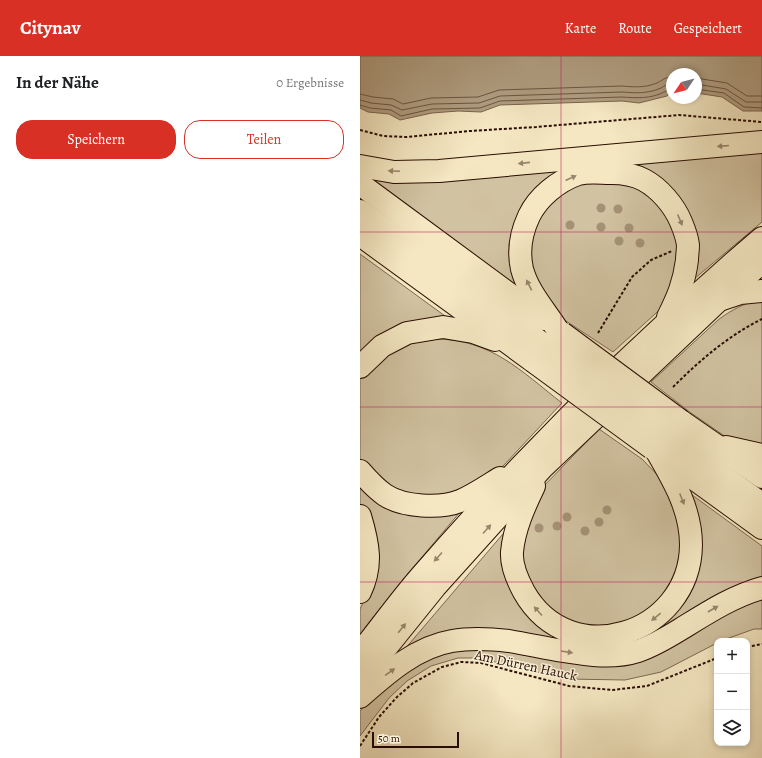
<!DOCTYPE html>
<html lang="de">
<meta charset="utf-8">
<style>
body{margin:0;font-family:Alegreya,serif;background:#f6f6f6;color:#202124}
.controls{position:absolute;right:12px;bottom:12px;display:grid;overflow:hidden;border-radius:8px;box-shadow:0 2px 6px #0003}
.controls button{width:36px;height:36px;display:grid;place-items:center;padding:0;border:0;border-bottom:1px solid #e0e0e0;background:#fff;color:#202124;font:20px sans-serif}
.compass{position:absolute;left:306px;top:12px;width:36px;height:36px;border-radius:50%;background:#fff;box-shadow:0 2px 6px #0003;rotate:235deg}
.scale{position:absolute;left:12px;bottom:10px;width:87px;box-sizing:border-box;padding-left:4px;border:2px solid #290d00;border-top:0;font-size:11px;line-height:14px;white-space:nowrap;color:#290d00;-webkit-text-stroke:3px #f8efd7;paint-order:stroke}
.list{margin:0;padding:0;list-style:none}
h2{display:flex;justify-content:space-between;align-items:center;height:52px;margin:0;padding:0 16px;font-size:17px}
h2 small{font-size:13px;font-weight:400;color:#757577}
.actions{display:flex;gap:8px;padding:12px 16px}
.actions a{flex:1;padding:9px 0;border:1px solid #d93025;border-radius:16px;text-align:center;font-size:14px;color:#d93025}
.actions .main{background:#d93025;color:#fff}
.icon{flex:none;width:22px;height:22px;fill:none;stroke:currentColor;stroke-width:2;stroke-linecap:round;stroke-linejoin:round}
.map{position:relative;flex:none;width:402px;height:702px;overflow:hidden}
header{display:flex;align-items:center;gap:24px;box-sizing:border-box;height:56px;padding:0 20px;background:#d93025;color:#fff}
header strong{font-size:19px}
nav{display:flex;gap:22px;margin-inline-start:auto;font-size:14px}
main{display:flex}
aside{flex:1;background:#fff}
.map>svg:first-child{display:block}
.green{fill:#d1c2a1;stroke:#7d6850}
.water{fill:#af9d80;stroke:#79634d}
.lines{fill:none;stroke-linecap:round;stroke-linejoin:round}
.shore{stroke:#6c5540;stroke-width:1}
.highway-casing{stroke:#290d00;stroke-width:24}
.path{stroke:#290d00;stroke-width:2;stroke-dasharray:3 2;stroke-linecap:butt}
.highway{stroke:#f4e7c2;stroke-width:22}
.highway-bridge-casing{stroke:#290d00;stroke-width:24;stroke-linecap:butt}
.highway-bridge{stroke:#f4e7c2;stroke-width:22}
.tree{fill:#a59276}
.oneway{fill:#99856b}
.grid{fill:none;stroke:#c2185b;stroke-width:1;stroke-opacity:0.55}
.labels{text-anchor:middle;stroke-width:3;stroke-linejoin:round;paint-order:stroke}
.street-label{font-size:14px;fill:#290d00;stroke:#f8efd7}
</style>
<header>
<strong>Citynav</strong>
<nav><a>Karte</a><a>Route</a><a>Gespeichert</a></nav>
</header>
<main>
<aside>
<h2>In der Nähe<small>0 Ergebnisse</small></h2>
<ul class="list">
</ul>
<div class="actions"><a class="main">Speichern</a><a>Teilen</a></div>
</aside>
<div class="map">
<svg width="402" height="702" viewBox="0 0 402 702">
<rect width="100%" height="100%" fill="#f4e7c2"/>
<filter id="stains"><feTurbulence type="fractalNoise" baseFrequency=".005" numOctaves="4"/><feColorMatrix values="0 0 0 0 .2 0 0 0 0 .09 0 0 0 0 .02 0 0 0 .5 -.17"/></filter>
<radialGradient id="worn" r=".72"><stop offset=".6" stop-color="#630" stop-opacity="0"/><stop offset="1" stop-color="#630" stop-opacity=".3"/></radialGradient>
<g class="green">
<path d="M 402,93 L 402,166 L 334,223 L 327,165 L 246,108 Z"/>
<path d="M 226,109 L 186,130 L 159,234 L 0,121 Z"/>
<path d="M 263,125 L 293,141 L 315,172 L 321,206 L 305,249 L 253,296 L 200,261 L 170,216 L 171,177 L 191,144 L 220,126 Z"/>
<path d="M 0,198 L 96,268 L 0,305 Z"/>
<path d="M 402,244 L 402,395 L 366,381 L 331,357 L 291,326 L 358,264 C 371,254 386,246 402,244 Z"/>
<path d="M 75,283 C 131,283 161,315 202,347 L 144,409 L 132,420 L 98,441 L 39,440 L 0,405 L 0,322 L 9,309 L 37,289 Z"/>
<path d="M 239,373 L 282,403 L 309,431 L 316,446 L 324,503 L 306,543 L 263,574 L 196,566 L 183,555 L 157,498 L 180,434 Z"/>
<path d="M 0,423 L 100,456 L 46,520 L 0,578 L 0,553 L 8,537 L 9,474 L 0,448 Z"/>
<path d="M 324,433 L 402,490 L 402,530 L 279,587 L 44,594 L 148,472 L 152,521 L 228,585 L 320,540 Z"/>
<path d="M 402,542 L 402,573 L 394,573 L 361,585 L 357,585 L 357,587 L 301,616 L 265,624 L 207,623 L 135,606 L 116,602 L 98,602 L 71,610 L 47,625 L 29,642 L 0,680 L 0,655 L 20,633 L 53,609 L 88,593 L 113,589 L 215,604 L 354,562 Z"/>
</g>
<path class="water" d="M 0,0 L 402,0 L 402,55 L 383,55 L 362,41 L 336,37 L 336,18 L 312,18 L 312,34 L 307,40 L 279,47 L 262,45 L 140,49 L 121,56 L 98,55 L 72,57 L 40,64 L 29,58 L 8,56 L 0,52 Z"/>
<g class="lines">
<g class="shore">
<path d="M 336,22 L 367,27 L 387,40 L 402,40"/>
<path d="M 336,28 L 366,33 L 386,46 L 402,46"/>
<path d="M 336,33 L 364,37 L 384,51 L 402,52"/>
<path d="M 0,38 L 13,41 L 33,43 L 43,48 L 71,42 L 118,41 L 139,34 L 262,30 C 275,31 284,32 297,27 C 303,24 305,21 312,21"/>
<path d="M 0,44 L 11,47 L 31,49 L 42,54 L 72,48 L 119,47 L 140,40 L 262,36 C 276,37 287,38 301,32 C 305,30 307,27 312,27"/>
<path d="M 0,49 L 10,52 L 31,54 L 41,60 L 72,53 L 120,52 L 140,45 L 262,41 C 276,42 291,43 304,36 C 308,35 308,32 312,32"/>
</g>
<g class="highway-casing">
<g id="highway">
<path d="M 0,110 L 34,116 L 79,115 L 402,86"/>
<path d="M 0,128 L 183,263"/>
<path d="M 0,155 L 187,291"/>
<path d="M 0,179 L 173,305"/>
<path d="M 362,243 L 380,237 L 402,235"/>
<path d="M 197,273 C 185,254 168,236 162,213 C 158,195 161,177 169,160 C 178,141 198,125 218,118 C 229,115 241,117 251,117 C 263,117 273,118 284,124 C 299,132 314,149 321,166 C 324,173 327,181 328,189 C 328,194 327,199 327,204 C 324,227 318,241 308,261"/>
<path d="M 0,311 L 22,290 L 47,277 L 83,271 L 113,276 L 135,284"/>
<path d="M 321,365 L 402,421"/>
<path d="M 306,379 L 402,448"/>
<path d="M 366,391 L 402,399"/>
<path d="M 304,401 L 402,472"/>
<path d="M 0,415 C 7,423 16,433 25,439 C 43,451 80,453 100,445 C 114,439 127,430 140,422"/>
<path d="M 174,430 C 164,451 154,473 152,496 C 151,510 158,525 164,536 C 210,617 330,579 331,489 C 331,454 314,425 297,396"/>
<path d="M 0,460 C 8,487 13,509 0,536"/>
<path d="M 0,597 C 21,571 40,544 62,519 C 167,398 280,286 402,182"/>
<path d="M 0,624 L 75,531 L 183,411 L 359,244 L 402,206"/>
<path d="M 0,641 C 26,618 56,591 92,585 C 110,582 131,583 149,585 C 167,588 185,592 203,595 C 228,599 253,603 278,595 C 293,590 308,581 321,573 C 347,557 373,540 402,532"/>
</g>
</g>
<g class="path">
<path d="M 0,74 L 23,80 L 46,81 L 110,75 L 176,71 L 319,59 L 402,66"/>
<path d="M 238,277 L 272,221 L 291,204 L 312,195"/>
<path d="M 313,331 C 340,304 368,280 402,263"/>
<path d="M 387,591 L 402,588"/>
<path d="M 0,690 L 19,661 L 36,642 L 53,627 L 82,611 L 101,606 L 121,607 L 209,630 L 252,634 L 287,630 L 357,602"/>
</g>
<use href="#highway" class="highway"/>
<g class="highway-bridge-casing">
<g id="highway-bridge">
<path d="M 202,277 L 321,365"/>
<path d="M 187,291 L 306,379"/>
<path d="M 173,305 L 292,392"/>
</g>
</g>
<use href="#highway-bridge" class="highway-bridge"/>
</g>
<g class="tree">
<circle cx="241" cy="152" r="4.5"/>
<circle cx="258" cy="153" r="4.5"/>
<circle cx="210" cy="169" r="4.5"/>
<circle cx="241" cy="171" r="4.5"/>
<circle cx="269" cy="172" r="4.5"/>
<circle cx="259" cy="185" r="4.5"/>
<circle cx="280" cy="187" r="4.5"/>
<circle cx="247" cy="454" r="4.5"/>
<circle cx="207" cy="461" r="4.5"/>
<circle cx="239" cy="466" r="4.5"/>
<circle cx="197" cy="470" r="4.5"/>
<circle cx="179" cy="472" r="4.5"/>
<circle cx="225" cy="475" r="4.5"/>
</g>
<defs><path id="oneway-solid" d="M-6-.8H1V-3.2L6.5 0L1 3.2V.8H-6Z"/></defs>
<g class="oneway">
<use href="#oneway-solid" transform="translate(363 90) rotate(175)"/>
<use href="#oneway-solid" transform="translate(164 107) rotate(174)"/>
<use href="#oneway-solid" transform="translate(34 115) rotate(-177)"/>
<use href="#oneway-solid" transform="translate(211 122) rotate(-25)"/>
<use href="#oneway-solid" transform="translate(320 164) rotate(67)"/>
<use href="#oneway-solid" transform="translate(169 229) rotate(-116)"/>
<use href="#oneway-solid" transform="translate(322 443) rotate(68)"/>
<use href="#oneway-solid" transform="translate(127 473) rotate(-48)"/>
<use href="#oneway-solid" transform="translate(78 501) rotate(132)"/>
<use href="#oneway-solid" transform="translate(353 553) rotate(-30)"/>
<use href="#oneway-solid" transform="translate(178 555) rotate(-132)"/>
<use href="#oneway-solid" transform="translate(296 561) rotate(141)"/>
<use href="#oneway-solid" transform="translate(42 572) rotate(-51)"/>
<use href="#oneway-solid" transform="translate(207 596) rotate(9)"/>
<use href="#oneway-solid" transform="translate(30 616) rotate(-35)"/>
</g>
<path class="grid" d="M 201,0 L 201,702M 0,176 L 402,176M 0,351 L 402,351M 0,526 L 402,526"/>
<g class="labels">
<g class="street-label">
<text transform="translate(166 609) rotate(12)" y="5">Am Dürren Hauck</text>
</g>
</g>
<rect width="100%" height="100%" filter="url(#stains)"/>
<rect width="100%" height="100%" fill="url(#worn)"/>
</svg>
<div class="controls">
<button>+</button>
<button>−</button>
<button><svg class="icon" aria-label="layers" viewBox="0 0 24 24"><path d="M12 4l9 5-9 5-9-5zM3 14l9 5 9-5"/></svg></button>
</div>
<svg class="compass" viewBox="-18 -18 36 36"><path d="M0-13l5 13h-10z" fill="#e53935"/><path d="M0 13l5-13h-10z" fill="#757577"/></svg>
<div class="scale">50 m</div>
</div>
</main>
